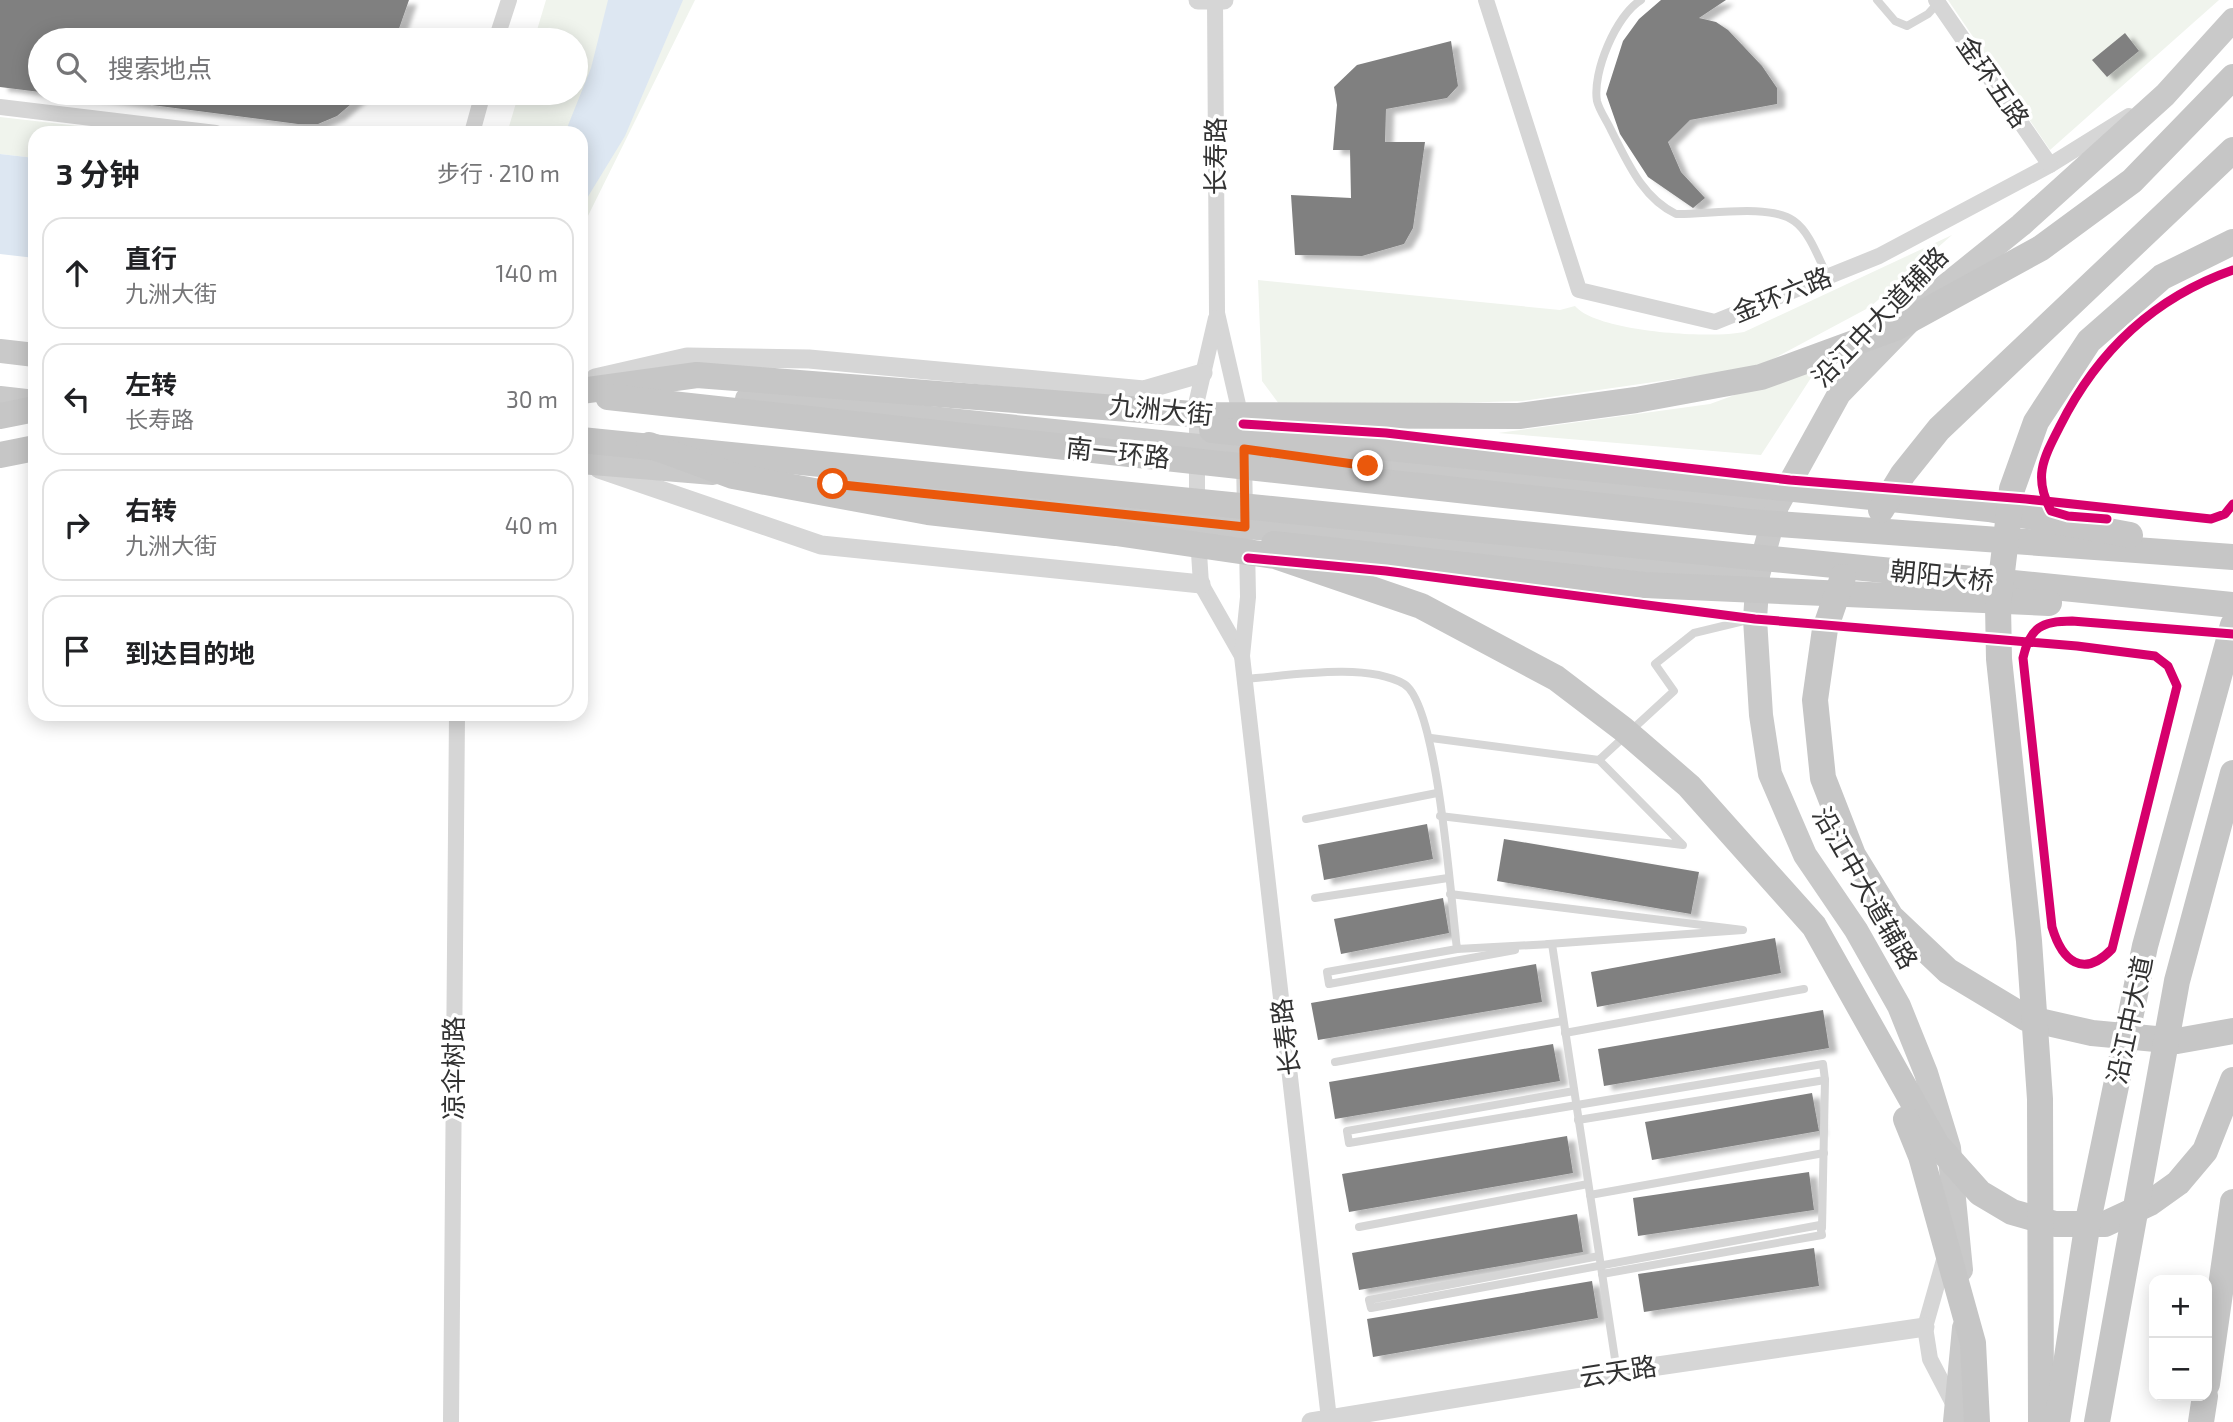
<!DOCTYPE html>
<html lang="zh">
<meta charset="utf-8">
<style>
body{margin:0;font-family:"Exo 2","Noto Sans SC",sans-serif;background:#f6f6f6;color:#202124}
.controls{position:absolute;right:21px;bottom:21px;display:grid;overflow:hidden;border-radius:14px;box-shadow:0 4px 18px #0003}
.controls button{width:63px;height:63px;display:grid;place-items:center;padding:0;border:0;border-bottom:2px solid #e0e0e0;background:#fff;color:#202124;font:35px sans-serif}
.stop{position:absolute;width:21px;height:21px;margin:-16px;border:5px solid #ea580c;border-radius:50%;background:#fff}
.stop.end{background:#ea580c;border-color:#fff;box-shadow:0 2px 7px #0008}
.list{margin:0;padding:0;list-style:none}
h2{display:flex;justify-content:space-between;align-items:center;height:91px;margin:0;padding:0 28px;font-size:30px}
h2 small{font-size:23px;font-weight:400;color:#757577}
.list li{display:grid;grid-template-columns:46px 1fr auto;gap:21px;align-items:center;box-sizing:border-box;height:112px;margin:0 14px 14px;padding:0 14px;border:2px solid #e0e0e0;border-radius:21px}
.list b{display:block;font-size:26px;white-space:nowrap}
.list p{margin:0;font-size:23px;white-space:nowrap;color:#757577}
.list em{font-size:23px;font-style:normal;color:#757577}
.icon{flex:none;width:38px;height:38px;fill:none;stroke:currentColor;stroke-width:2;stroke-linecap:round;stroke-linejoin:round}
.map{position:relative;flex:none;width:2233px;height:1422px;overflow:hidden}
.search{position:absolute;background:#fff;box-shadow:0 4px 18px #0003;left:28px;top:28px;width:560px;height:77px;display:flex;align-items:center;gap:18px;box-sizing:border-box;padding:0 24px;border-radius:38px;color:#757577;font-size:26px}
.panel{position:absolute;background:#fff;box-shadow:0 4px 18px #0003;left:28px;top:126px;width:560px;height:595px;border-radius:21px}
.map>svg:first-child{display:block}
.green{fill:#f0f4ed}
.water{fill:#dde7f2}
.building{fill:#808080;filter:url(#shadow)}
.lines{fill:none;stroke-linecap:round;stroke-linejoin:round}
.service{stroke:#d6d6d6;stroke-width:8}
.minor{stroke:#d6d6d6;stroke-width:16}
.tertiary{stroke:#d6d6d6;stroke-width:19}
.primary{stroke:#c9c9c9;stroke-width:24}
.trunk{stroke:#c6c6c6;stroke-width:26}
.cycleway-casing{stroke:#fff;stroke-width:13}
.cycleway{stroke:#d6006c;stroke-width:9}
.route{stroke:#ea580c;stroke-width:9}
.labels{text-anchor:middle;stroke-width:7;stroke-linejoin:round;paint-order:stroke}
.street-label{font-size:26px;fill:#323232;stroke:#fff}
</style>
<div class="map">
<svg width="2233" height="1422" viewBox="0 0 2233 1422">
<defs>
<filter id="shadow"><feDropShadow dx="8" dy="4.5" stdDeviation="2" flood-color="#0004"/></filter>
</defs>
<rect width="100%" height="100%" fill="#fff"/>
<g class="green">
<path d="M 546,0 L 695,0 L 581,230 L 581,133 L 507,133 L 519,93 L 576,93 L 576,40 L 534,40 Z"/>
<path d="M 1948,0 L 2219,0 L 2050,150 Z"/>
<path d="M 0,117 L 140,133 L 35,133 L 35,158 L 0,154 Z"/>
<path d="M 1952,235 L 1870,307 L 1758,367 L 1522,401 L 1282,408 L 1262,381 L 1258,280 L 1560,310 L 1575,306 C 1597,332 1710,339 1744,332 Z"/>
<path d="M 1820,364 L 1761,455 L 1498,433 L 1710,404 Z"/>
</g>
<g class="water">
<path d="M 608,0 L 683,0 L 625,136 L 581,208 L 581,133 L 565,133 L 591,68 Z"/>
<path d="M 0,154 L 35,158 L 35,258 L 0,254 Z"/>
</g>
<g class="building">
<path d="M 0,0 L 409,0 L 395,40 L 40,40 L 40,92 L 0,87 Z"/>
<path d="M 1661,0 L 1726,0 L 1699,18 L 1716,22 L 1728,30 L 1762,66 L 1777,88 L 1777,104 L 1690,120 L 1668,142 L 1681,172 L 1705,198 L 1693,208 L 1648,177 L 1620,134 L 1606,94 L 1623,41 L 1639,19 Z"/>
<path d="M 2125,33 L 2139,51 L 2107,77 L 2092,60 Z"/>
<path d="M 1451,41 L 1458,86 L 1447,98 L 1386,109 L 1385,142 L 1425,142 L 1413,228 L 1404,244 L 1362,256 L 1295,255 L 1291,195 L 1351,198 L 1350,150 L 1333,150 L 1337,105 L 1334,87 L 1357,65 Z"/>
<path d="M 59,93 L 364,93 L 337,116 L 318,124 L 298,124 Z"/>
<path d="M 1427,824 L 1433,859 L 1324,880 L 1318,845 Z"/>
<path d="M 1504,839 L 1699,872 L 1691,914 L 1497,881 Z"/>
<path d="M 1443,898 L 1449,933 L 1341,954 L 1334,919 Z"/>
<path d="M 1775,938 L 1781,973 L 1597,1007 L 1591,972 Z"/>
<path d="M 1536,964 L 1542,1002 L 1318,1040 L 1311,1003 Z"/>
<path d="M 1823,1010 L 1829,1048 L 1604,1086 L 1598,1049 Z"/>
<path d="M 1553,1044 L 1560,1081 L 1335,1119 L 1329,1082 Z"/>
<path d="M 1812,1093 L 1819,1131 L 1652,1160 L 1645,1122 Z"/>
<path d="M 1567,1136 L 1573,1173 L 1349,1212 L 1342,1174 Z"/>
<path d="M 1809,1172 L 1814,1210 L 1638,1236 L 1633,1198 Z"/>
<path d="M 1577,1214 L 1583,1252 L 1359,1290 L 1352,1253 Z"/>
<path d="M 1814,1248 L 1819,1286 L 1644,1312 L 1638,1274 Z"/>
<path d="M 1592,1281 L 1598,1318 L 1373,1357 L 1367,1319 Z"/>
</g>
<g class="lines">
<g class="service">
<path d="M 1641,0 C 1616,15 1592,73 1597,101 C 1599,110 1607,121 1611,130 C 1627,161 1642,198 1676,214 C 1705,215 1770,203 1794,221 C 1810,232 1819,260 1828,277"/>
<path d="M 1877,0 L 1895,21 L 1907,26 L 1928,14 L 1938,3"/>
<path d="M 1245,679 C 1288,676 1365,662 1404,684 C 1438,704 1451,903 1457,949 L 1552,944 L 1617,1372"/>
<path d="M 1431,738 L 1599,760 L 1674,691 L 1655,664 L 1694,633 L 1752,619"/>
<path d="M 1440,816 L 1683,845 L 1599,760"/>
<path d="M 1306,819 L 1437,793"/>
<path d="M 1450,894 L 1743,930 L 1548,944"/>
<path d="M 1315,898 L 1448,878"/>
<path d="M 1457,949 L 1327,972 L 1329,984 L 1515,950"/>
<path d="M 1565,1033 L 1804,989"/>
<path d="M 1335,1062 L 1563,1021"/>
<path d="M 1574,1091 L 1347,1131 L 1349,1143 L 1823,1064 L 1825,1080 L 1578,1120"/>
<path d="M 1590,1195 L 1824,1153"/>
<path d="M 1359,1227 L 1588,1184"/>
<path d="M 1822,1228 L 1825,1080"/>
<path d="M 1599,1256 L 1369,1300 L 1371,1308 L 1820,1225 L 1822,1235 L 1602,1274"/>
</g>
<g class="minor">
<path d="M 1215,0 L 1217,313 L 1242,422"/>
<path d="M 1486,0 L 1579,290 L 1715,322 L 1879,256 L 2050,165 L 2129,116"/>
<path d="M 1936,0 L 2050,165"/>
<path d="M 496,40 L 509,0"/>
<path d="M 0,107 L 216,133"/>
<path d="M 472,133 L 483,93"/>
<path d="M 1244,458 L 1245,513"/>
<path d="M 1197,507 L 1197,400 L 1216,318"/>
<path d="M 1198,537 L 1201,584 L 1242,656"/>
<path d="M 1247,545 L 1248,597 L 1242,656 L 1329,1419"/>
<path d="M 1946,1253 L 1925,1327 L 1930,1359 L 1955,1407"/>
<path d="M 451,1422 L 457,714"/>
</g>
<g class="tertiary">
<path d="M 1198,0 L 1224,0"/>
<path d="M 595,378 L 687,357 L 809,359 L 1144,390 L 1203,373"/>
<path d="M 599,469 L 821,545 L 1201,584"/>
<path d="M 1311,1422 L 1617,1372 L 1925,1327"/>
</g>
<g class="primary">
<path d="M 0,351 L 35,355"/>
<path d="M 0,398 L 35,402"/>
<path d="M 747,399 C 1091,433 1433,472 1777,506"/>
<path d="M 581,462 L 713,473"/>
<path d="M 833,484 L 1198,524 L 1334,533 L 1758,575"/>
<path d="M 1961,1270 L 1949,1148 L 1926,1073 L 1899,1006 L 1856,930 L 1805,855 L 1770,774 L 1761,715 L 1755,619 L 1758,575 L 1777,506 L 1839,394 L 1939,291 L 2021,225 L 2165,95 L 2233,20"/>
<path d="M 1955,1422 L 1964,1328"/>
</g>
<g class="trunk">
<path d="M 581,391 L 697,375 L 1205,415 L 1519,416 L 1636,400 L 1761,377 L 1895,328 L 2041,248 L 2132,181 L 2233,77"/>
<path d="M 608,397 L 1750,522 L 2233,557"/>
<path d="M 0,416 L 35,409"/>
<path d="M 1212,430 L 1989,509 L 2130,535"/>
<path d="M 581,440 L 2233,605"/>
<path d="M 649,445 L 733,476 L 928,512 L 1116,533 L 1275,556 L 1421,606 L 1556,678 L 1623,729 L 1689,786 L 1814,926 L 1937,1145 L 1980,1193 L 2012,1212 L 2055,1224 L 2105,1224 L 2150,1203 L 2178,1183 L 2205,1151 L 2233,1080"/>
<path d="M 0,455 L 35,448"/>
<path d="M 1881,510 L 1903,474 L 1939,429 L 2233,150"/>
<path d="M 1274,544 L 1644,585 L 2049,603"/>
<path d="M 1843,577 L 1825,629 L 1815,700 L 1823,778 L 1853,855 L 1891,917 L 1948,971 L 2026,1018 L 2092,1033 L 2177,1041 L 2233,1031"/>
<path d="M 1906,1119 L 1921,1156 L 1973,1343 L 1977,1422"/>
<path d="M 2207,1384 L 2233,1202"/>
<path d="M 2041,1422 L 2040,1099 L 2029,941 L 1999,659 L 1998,605 L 2012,489 L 2036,422 L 2089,341 L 2162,277 L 2233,242"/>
<path d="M 2057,1422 L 2088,1221 L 2145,946 L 2233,625"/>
<path d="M 2097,1422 L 2177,981 L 2233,773"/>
<path d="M 2201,1422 L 2205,1396"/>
</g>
<g class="cycleway-casing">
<g id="cycleway">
<path d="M 1243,424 L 1386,433 L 1790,480 L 2026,499 L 2211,519 L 2225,514 L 2233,504"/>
<path d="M 2107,519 L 2068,516 L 2051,511 C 2033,477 2043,459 2060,426 C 2097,352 2153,298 2233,270"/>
<path d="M 1248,558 L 1386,571 L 1755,619 L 2077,646 L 2155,656 L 2168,666 L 2177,686 L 2112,949 C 2083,979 2062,961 2052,927 L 2023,658 C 2030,627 2042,621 2072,621 L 2233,634"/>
</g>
</g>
<use href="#cycleway" class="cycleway"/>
</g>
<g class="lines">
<path class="route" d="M 833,484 L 1245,527 L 1244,449 L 1368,466"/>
</g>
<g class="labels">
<g class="street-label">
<text transform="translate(1993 82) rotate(55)" y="9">金环五路</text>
<text transform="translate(1216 156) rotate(-90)" y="9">长寿路</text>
<text transform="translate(1782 295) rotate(-22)" y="9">金环六路</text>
<text transform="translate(1880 317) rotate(-46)" y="9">沿江中大道辅路</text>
<text transform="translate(1161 410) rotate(6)" y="9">九洲大街</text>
<text transform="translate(1118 453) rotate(6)" y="9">南一环路</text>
<text transform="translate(1942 576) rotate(6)" y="9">朝阳大桥</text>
<text transform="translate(1865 888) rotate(60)" y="9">沿江中大道辅路</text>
<text transform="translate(2130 1020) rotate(-78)" y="9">沿江中大道</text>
<text transform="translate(1286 1037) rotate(-97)" y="9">长寿路</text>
<text transform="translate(454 1068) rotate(-90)" y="9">凉伞树路</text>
<text transform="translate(1618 1372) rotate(-9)" y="9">云天路</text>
</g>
</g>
</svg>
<div class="controls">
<button>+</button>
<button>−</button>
</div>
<div class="stop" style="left:833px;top:484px"></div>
<div class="stop end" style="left:1368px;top:466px"></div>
<div class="search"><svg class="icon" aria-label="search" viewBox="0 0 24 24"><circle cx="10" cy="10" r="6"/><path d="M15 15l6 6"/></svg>搜索地点</div>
<section class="panel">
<h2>3 分钟<small>步行 · 210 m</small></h2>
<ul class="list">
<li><svg class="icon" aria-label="ahead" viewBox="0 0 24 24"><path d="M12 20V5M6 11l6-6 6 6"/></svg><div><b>直行</b><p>九洲大街</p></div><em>140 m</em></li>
<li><svg class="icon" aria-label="left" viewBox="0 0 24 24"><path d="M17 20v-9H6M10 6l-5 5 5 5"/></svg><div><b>左转</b><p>长寿路</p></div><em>30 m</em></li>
<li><svg class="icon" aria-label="right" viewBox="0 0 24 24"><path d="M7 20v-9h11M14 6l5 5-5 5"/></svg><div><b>右转</b><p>九洲大街</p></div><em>40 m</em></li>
<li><svg class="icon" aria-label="arrive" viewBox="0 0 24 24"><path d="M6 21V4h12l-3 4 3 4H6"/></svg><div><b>到达目的地</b></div></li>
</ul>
</section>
</div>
